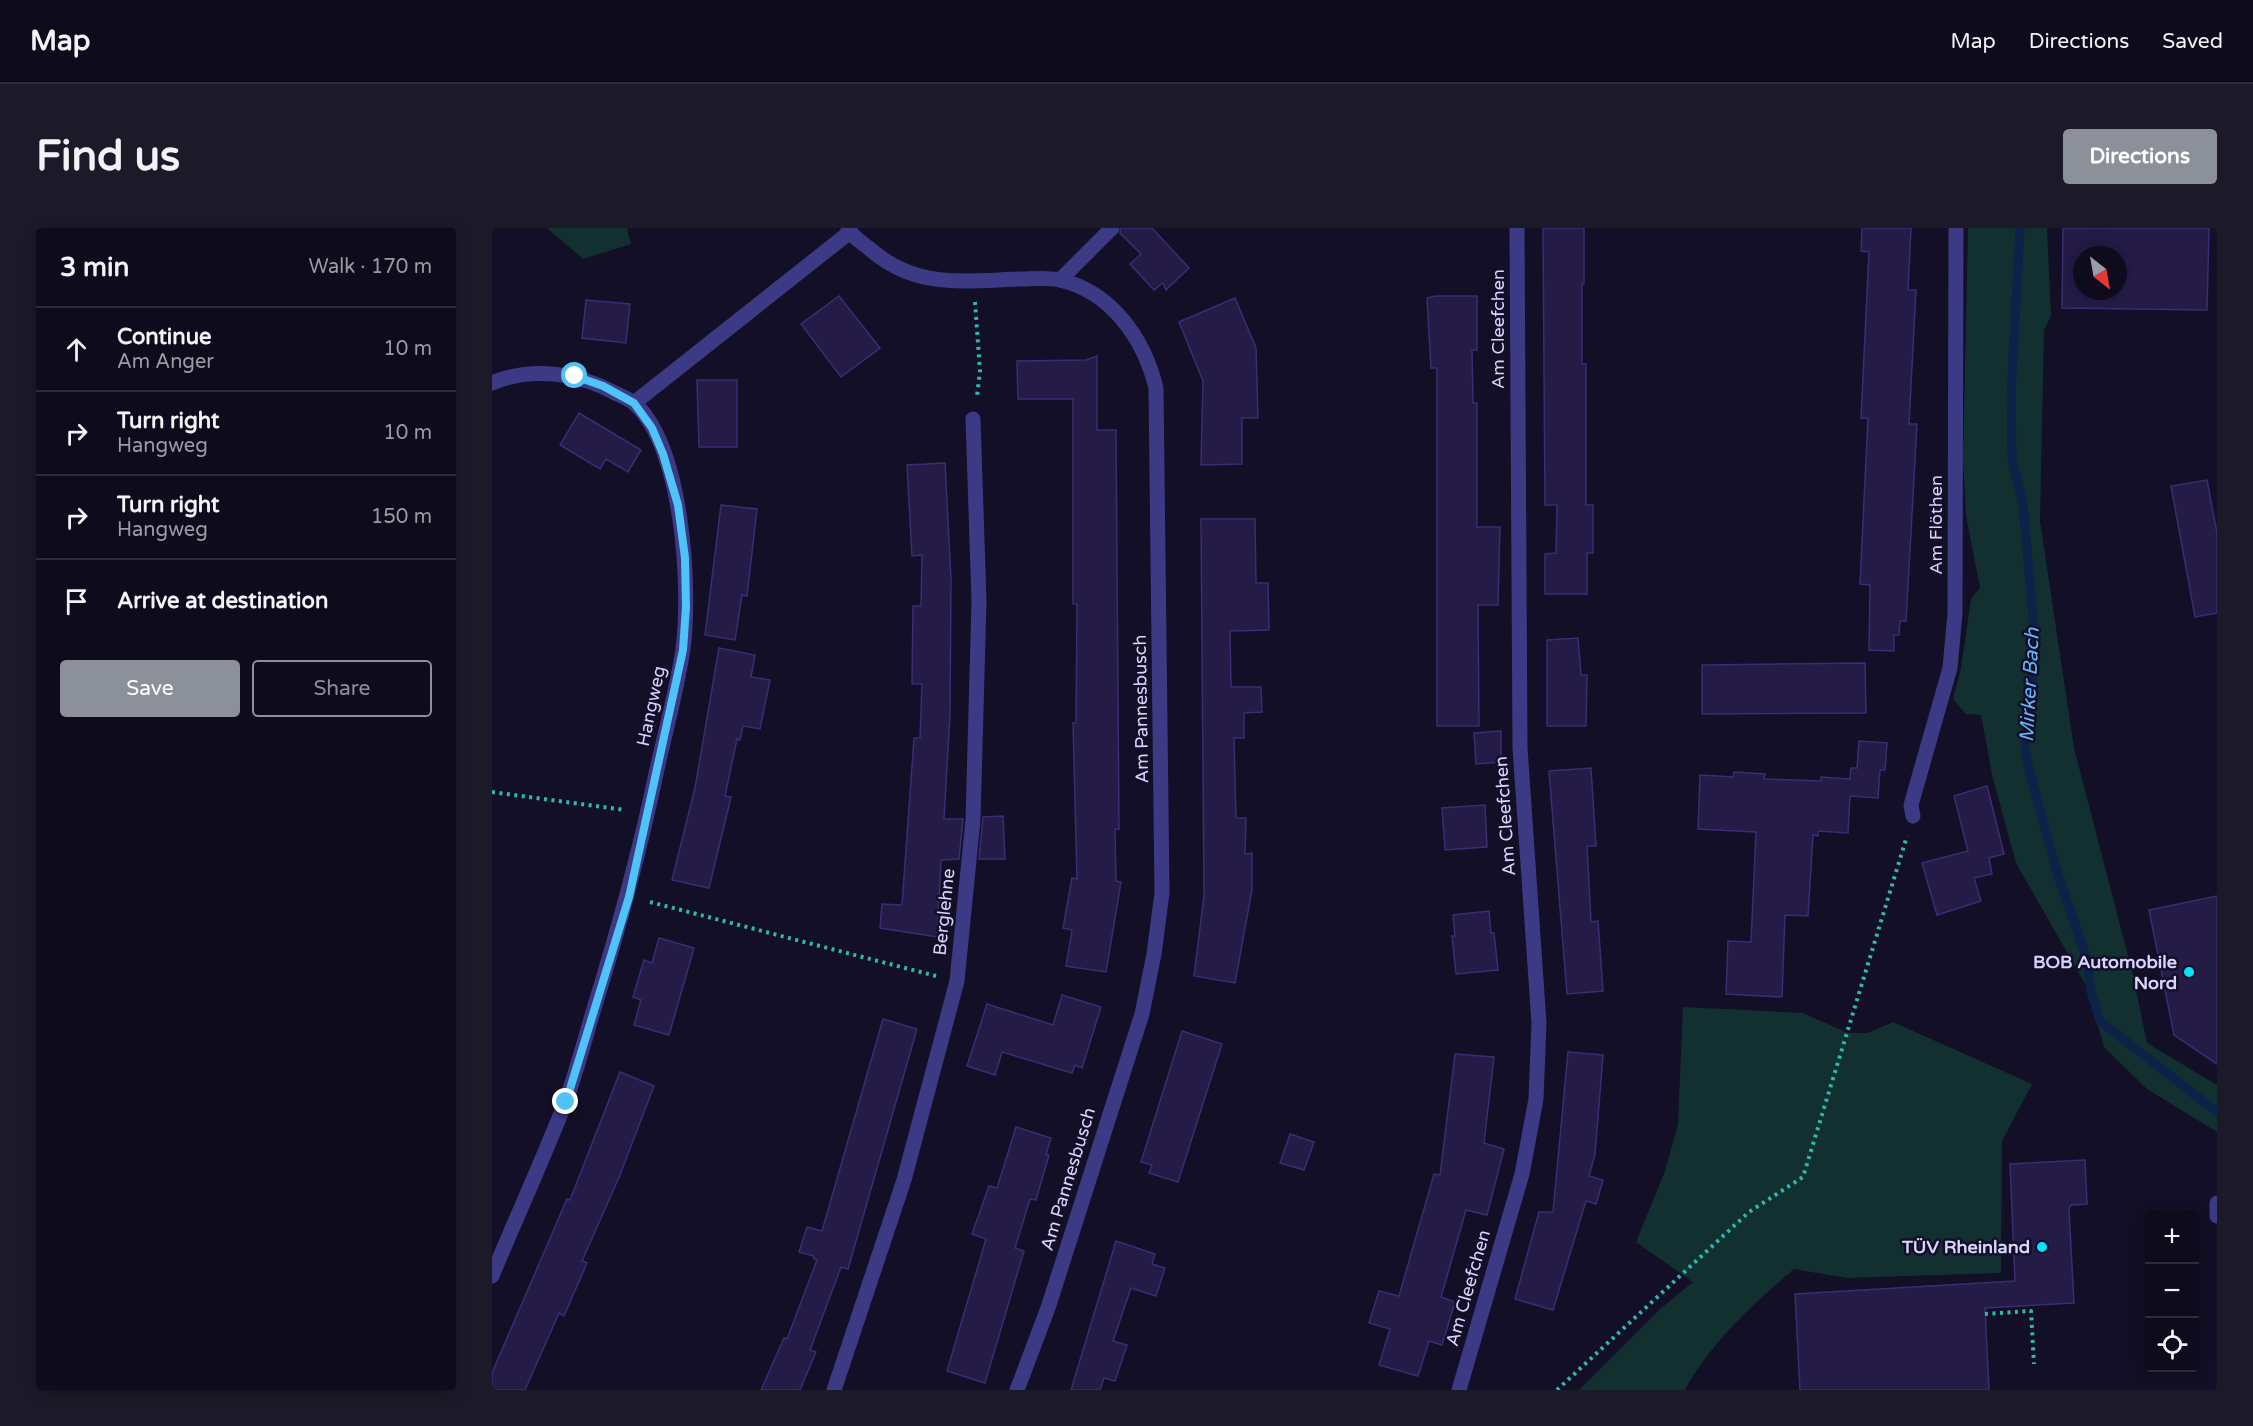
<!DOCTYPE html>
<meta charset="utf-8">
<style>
body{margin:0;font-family:"Varela Round",sans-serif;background:#1c1929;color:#f1f3f6}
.controls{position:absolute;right:18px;bottom:18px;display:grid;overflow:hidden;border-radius:6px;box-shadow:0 3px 15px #0003}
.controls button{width:54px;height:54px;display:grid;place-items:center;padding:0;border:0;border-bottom:2px solid #2e2b3b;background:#0e0b1c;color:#f1f3f6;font:30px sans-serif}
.compass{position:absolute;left:1581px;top:18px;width:54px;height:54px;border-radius:50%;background:#0e0b1c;box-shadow:0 3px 15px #0003;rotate:149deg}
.stop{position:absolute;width:18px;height:18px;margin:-14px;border:4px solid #4fc3f7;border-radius:50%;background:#fff}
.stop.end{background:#4fc3f7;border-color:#fff;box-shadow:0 2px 6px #0008}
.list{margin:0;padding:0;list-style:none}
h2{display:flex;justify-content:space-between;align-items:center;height:78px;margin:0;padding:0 24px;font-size:26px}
h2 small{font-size:20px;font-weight:400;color:#9b9ba3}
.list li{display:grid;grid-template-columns:39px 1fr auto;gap:18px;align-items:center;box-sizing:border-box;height:84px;padding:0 24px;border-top:2px solid #2e2b3b}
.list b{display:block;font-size:22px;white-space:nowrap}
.list p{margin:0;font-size:20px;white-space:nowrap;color:#9b9ba3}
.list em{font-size:20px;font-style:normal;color:#9b9ba3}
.actions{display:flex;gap:12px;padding:18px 24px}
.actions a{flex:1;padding:14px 0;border:2px solid #8c9099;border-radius:6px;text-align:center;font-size:21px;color:#8c9099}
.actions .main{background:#8c9099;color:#fff}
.icon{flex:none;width:33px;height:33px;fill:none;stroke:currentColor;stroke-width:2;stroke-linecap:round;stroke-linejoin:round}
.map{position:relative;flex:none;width:1725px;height:1162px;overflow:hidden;border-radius:6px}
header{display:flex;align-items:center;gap:36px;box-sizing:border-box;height:84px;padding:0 30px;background:#0e0b1c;border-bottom:2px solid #2e2b3b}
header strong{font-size:28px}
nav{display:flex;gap:33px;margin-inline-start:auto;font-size:21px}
.intro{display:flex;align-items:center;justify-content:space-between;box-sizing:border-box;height:144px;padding:0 36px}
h1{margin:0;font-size:42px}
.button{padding:15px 27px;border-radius:6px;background:#8c9099;color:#fff;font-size:21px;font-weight:700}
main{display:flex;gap:36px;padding:0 36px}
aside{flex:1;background:#0e0b1c;border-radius:6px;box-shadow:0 3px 15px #0003}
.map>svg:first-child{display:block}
.green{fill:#12302f}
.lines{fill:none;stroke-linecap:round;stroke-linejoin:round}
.stream{stroke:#0c2248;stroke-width:9}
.building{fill:#241b47;stroke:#3b2d73;stroke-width:1.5;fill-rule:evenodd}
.path{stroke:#2fb8b0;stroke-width:4;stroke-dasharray:3 4.5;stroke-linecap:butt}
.minor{stroke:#3d3a85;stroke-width:15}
.route{stroke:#4fc3f7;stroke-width:8}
.poi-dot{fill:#00e5ff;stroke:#130f26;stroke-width:2}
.labels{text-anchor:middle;stroke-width:5;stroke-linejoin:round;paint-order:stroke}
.street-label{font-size:18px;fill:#d9d4ff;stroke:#130f26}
.poi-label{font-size:18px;font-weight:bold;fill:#d9d4ff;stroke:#130f26;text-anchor:end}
.water-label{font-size:20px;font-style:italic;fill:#62b6ff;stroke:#130f26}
</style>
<header>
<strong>Map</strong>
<nav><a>Map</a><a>Directions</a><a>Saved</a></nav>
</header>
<div class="intro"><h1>Find us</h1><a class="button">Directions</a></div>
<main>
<aside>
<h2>3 min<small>Walk · 170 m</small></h2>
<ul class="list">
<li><svg class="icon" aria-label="ahead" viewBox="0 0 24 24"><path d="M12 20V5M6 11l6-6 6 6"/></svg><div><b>Continue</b><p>Am Anger</p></div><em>10 m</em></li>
<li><svg class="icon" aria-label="right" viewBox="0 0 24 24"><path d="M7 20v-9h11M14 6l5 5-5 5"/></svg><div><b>Turn right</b><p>Hangweg</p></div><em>10 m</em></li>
<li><svg class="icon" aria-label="right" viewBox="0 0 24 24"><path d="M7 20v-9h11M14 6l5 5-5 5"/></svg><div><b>Turn right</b><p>Hangweg</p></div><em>150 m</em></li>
<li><svg class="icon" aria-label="arrive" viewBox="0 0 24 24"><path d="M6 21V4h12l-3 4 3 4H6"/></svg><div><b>Arrive at destination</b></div></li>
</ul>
<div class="actions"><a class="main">Save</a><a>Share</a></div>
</aside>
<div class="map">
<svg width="1725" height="1162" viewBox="0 0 1725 1162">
<rect width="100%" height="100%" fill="#130f26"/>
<g class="green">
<path d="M 55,0 L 135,0 L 139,16 L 91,31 Z"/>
<path d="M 1476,0 L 1555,0 L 1559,88 L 1552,102 L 1548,293 L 1582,520 L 1641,747 L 1655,815 L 1725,857 L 1725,904 L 1655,861 L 1612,819 L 1596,761 L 1524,635 L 1500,547 L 1489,487 L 1474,486 L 1461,471 L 1469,440 L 1479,371 L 1488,360 L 1474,287 L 1471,231 Z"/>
<path d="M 1191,779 L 1311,785 L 1356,805 L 1376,805 L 1401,794 L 1540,856 L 1510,913 L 1509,1045 L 1354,1050 L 1302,1041 C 1261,1076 1219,1114 1193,1162 L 1087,1162 L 1168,1081 L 1201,1054 L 1144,1014 L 1173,943 L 1186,896 Z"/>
</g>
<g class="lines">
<path class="stream" d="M 1528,0 L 1519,167 L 1520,232 L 1531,275 L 1542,403 L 1540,458 L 1533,519 L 1536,537 L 1563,638 L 1595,732 L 1599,763 L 1608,793 L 1725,884"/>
</g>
<g class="building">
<path d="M 629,0 L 660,0 L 697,40 L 674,62 L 671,55 L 662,62 L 638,36 L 649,26 L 628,5 Z"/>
<path d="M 1051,0 L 1092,0 L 1092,56 L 1090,56 L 1090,136 L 1094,136 L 1094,277 L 1101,277 L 1101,325 L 1095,325 L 1095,366 L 1053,366 L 1053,326 L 1064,325 L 1065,277 L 1053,277 Z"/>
<path d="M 1370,0 L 1419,0 L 1416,62 L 1424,62 L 1417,196 L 1425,196 L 1416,358 L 1414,393 L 1408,393 L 1407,407 L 1402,407 L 1402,423 L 1377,422 L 1378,357 L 1368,356 L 1376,190 L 1369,190 L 1377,24 L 1369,23 Z"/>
<path d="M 1571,0 L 1717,0 L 1715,82 L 1570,80 ZM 1590,27 L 1626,27 L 1626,63 L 1590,63 Z"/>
<path d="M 347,68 L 388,120 L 349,149 L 309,96 Z"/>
<path d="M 943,68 L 985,68 L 985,122 L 980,122 L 981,175 L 985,175 L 985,299 L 1008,299 L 1006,377 L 986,377 L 987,498 L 945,498 L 945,140 L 939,140 L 935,70 Z"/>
<path d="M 743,70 L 764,120 L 766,190 L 750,190 L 750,236 L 709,237 L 711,153 L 687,94 Z"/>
<path d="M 94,72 L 138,76 L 134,115 L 90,110 Z"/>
<path d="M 605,128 L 605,202 L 624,202 L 627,601 L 623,601 L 624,653 L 629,654 L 614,744 L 574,738 L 580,702 L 571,700 L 580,650 L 585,651 L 581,495 L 584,495 L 585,376 L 581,376 L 581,171 L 526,171 L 525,133 L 594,132 Z"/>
<path d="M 205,152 L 245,152 L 245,219 L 207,219 Z"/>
<path d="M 87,185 L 149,222 L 136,244 L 114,231 L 108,241 L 68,217 Z"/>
<path d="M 453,235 L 459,351 L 458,487 L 452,591 L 471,591 L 467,631 L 449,632 L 445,709 L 388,700 L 390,676 L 410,677 L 422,510 L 428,510 L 430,456 L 420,456 L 421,378 L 429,378 L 430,327 L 420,328 L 415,237 Z"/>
<path d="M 1715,252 L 1725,305 L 1725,385 L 1703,389 L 1679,258 Z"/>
<path d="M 229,277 L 265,281 L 255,368 L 250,367 L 243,412 L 213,407 Z"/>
<path d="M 709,291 L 763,291 L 764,355 L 776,355 L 777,402 L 738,403 L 739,459 L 769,459 L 770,484 L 752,485 L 752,510 L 742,510 L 744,590 L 754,590 L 753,626 L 760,625 L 760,662 L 743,755 L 702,748 L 712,668 Z"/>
<path d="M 1086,410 L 1089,447 L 1095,447 L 1094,498 L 1055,498 L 1055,412 Z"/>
<path d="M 227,420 L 263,427 L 259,449 L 278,452 L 268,501 L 251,498 L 248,512 L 245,511 L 233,568 L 239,569 L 217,660 L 180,652 L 203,560 Z"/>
<path d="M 1373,435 L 1374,485 L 1210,486 L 1210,437 Z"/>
<path d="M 1009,503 L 1009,534 L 984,536 L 982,505 Z"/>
<path d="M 1367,513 L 1395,515 L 1393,542 L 1388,542 L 1386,570 L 1358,568 L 1356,605 L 1326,603 L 1326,608 L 1321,607 L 1316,688 L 1293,687 L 1290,769 L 1234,766 L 1236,713 L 1259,714 L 1264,604 L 1206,601 L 1208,547 L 1241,549 L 1242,544 L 1273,546 L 1272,551 L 1329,553 L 1329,549 L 1358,551 L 1359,540 L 1365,540 Z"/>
<path d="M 1099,540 L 1104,618 L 1095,618 L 1099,694 L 1106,693 L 1111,763 L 1075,766 L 1057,543 Z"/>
<path d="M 1495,558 L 1512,626 L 1497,630 L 1500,646 L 1482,650 L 1489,673 L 1445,687 L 1430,635 L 1476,623 L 1462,568 Z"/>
<path d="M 993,577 L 995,619 L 953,622 L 950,580 Z"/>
<path d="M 511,588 L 513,631 L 487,631 L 491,589 Z"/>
<path d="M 1725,668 L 1725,836 L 1682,807 L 1657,682 Z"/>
<path d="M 997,683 L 999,705 L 1002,705 L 1006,742 L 964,746 L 960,708 L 963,708 L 961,687 Z"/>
<path d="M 167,710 L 202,720 L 177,807 L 142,797 L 149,772 L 141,769 L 152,732 L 160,735 Z"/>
<path d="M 570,767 L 609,779 L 590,840 L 583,837 L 580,845 L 510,824 L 503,847 L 475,838 L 495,776 L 561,797 Z"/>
<path d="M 391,791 L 425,801 L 356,1041 L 349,1039 L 318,1122 L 324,1124 L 308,1162 L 269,1162 L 292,1110 L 295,1111 L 325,1032 L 322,1031 L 322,1028 L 307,1024 L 315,999 L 330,1003 Z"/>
<path d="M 690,803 L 730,816 L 686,954 L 657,945 L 660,937 L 649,934 Z"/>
<path d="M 1076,824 L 1111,827 L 1103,926 L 1097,948 L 1111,952 L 1104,976 L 1094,973 L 1061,1082 L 1023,1071 L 1047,984 L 1061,984 Z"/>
<path d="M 963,826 L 1002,829 L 992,915 L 1012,921 L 995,987 L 974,982 L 949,1069 L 963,1074 L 950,1117 L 937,1113 L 926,1148 L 887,1137 L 898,1101 L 877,1095 L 887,1063 L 907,1068 L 942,946 L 948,947 Z"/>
<path d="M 128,844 L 162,858 L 128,947 L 90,1033 L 95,1035 L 72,1088 L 67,1085 L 33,1162 L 0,1162 L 0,1145 L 75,971 L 78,972 Z"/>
<path d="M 524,899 L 559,910 L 554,926 L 557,927 L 544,972 L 538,971 L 523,1020 L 532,1023 L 493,1155 L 455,1143 L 494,1011 L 480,1006 L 497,958 L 505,960 Z"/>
<path d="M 798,906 L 822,914 L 812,942 L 788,935 Z"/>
<path d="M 1593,932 L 1595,976 L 1579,977 L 1577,982 L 1582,1075 L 1493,1080 L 1497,1162 L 1308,1162 L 1303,1066 L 1523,1053 L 1518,936 Z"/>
<path d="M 624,1013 L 663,1026 L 660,1036 L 673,1040 L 664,1068 L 639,1060 L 621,1113 L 635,1117 L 623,1153 L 612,1150 L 608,1162 L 579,1162 Z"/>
</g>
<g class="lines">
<g class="path">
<path d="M 483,74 L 488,143 L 485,168"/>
<path d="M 0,564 L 133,582"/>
<path d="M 158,674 L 444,748"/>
<path d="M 1493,1086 L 1539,1083 L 1542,1136"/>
<path d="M 1065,1162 L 1257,984 L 1311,949 L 1415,608"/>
</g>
<g class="minor">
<path d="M 356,0 C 360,9 371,15 379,22 C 425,61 471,53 527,51 C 540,51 556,49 568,52 C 620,64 652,111 664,160 L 670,665 L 662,726 L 650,786 L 556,1080 L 525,1162"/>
<path d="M 568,52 L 620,0"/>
<path d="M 0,155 C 39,138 87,145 123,165 C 129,168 137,171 142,175 C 191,218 199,360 191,421 C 185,461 174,501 165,541 C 148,623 126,703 101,784 C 92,814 84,846 73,875 C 50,934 24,990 0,1048"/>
<path d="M 142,175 L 358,4"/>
<path d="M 1421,588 L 1419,577 L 1458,440 L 1463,385 L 1464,0"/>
<path d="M 1725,975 L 1725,988"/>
<path d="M 342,1162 L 412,952 L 465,753 L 481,592 L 487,373 L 481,191"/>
<path d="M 967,1162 L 1030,946 L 1044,871 L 1047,795 L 1028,520 L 1025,0"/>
</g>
</g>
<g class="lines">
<path class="route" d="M 74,874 L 137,669 L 191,422 L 194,379 L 193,330 L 186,277 L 171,226 L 160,200 L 142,175 L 111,158 L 83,148"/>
</g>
<g class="poi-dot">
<circle cx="1697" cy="744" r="6"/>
<circle cx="1550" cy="1019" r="6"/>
</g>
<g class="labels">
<g class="street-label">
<text transform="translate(1006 101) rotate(-90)" y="6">Am Cleefchen</text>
<text transform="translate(1444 297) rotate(-90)" y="6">Am Flöthen</text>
<text transform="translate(159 478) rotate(-78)" y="6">Hangweg</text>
<text transform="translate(649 481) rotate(-91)" y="6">Am Pannesbusch</text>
<text transform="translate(1013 588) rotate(-94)" y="6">Am Cleefchen</text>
<text transform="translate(452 684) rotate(-84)" y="6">Berglehne</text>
<text transform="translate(576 951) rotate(-73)" y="6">Am Pannesbusch</text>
<text transform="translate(976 1060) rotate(-74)" y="6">Am Cleefchen</text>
</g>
<g class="poi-label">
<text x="1685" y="740">BOB Automobile<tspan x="1685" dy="21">Nord</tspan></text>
<text x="1538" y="1025">TÜV Rheinland</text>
</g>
<g class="water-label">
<text transform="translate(1537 457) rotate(-87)" y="7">Mirker Bach</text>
</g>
</g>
</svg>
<div class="controls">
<button>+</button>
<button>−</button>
<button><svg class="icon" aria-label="locate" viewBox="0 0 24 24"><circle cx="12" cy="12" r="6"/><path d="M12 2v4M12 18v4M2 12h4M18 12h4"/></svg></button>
</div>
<svg class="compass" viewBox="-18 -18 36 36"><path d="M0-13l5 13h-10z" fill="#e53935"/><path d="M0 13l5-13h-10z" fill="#9b9ba3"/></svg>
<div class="stop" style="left:83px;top:148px"></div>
<div class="stop end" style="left:74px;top:874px"></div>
</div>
</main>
